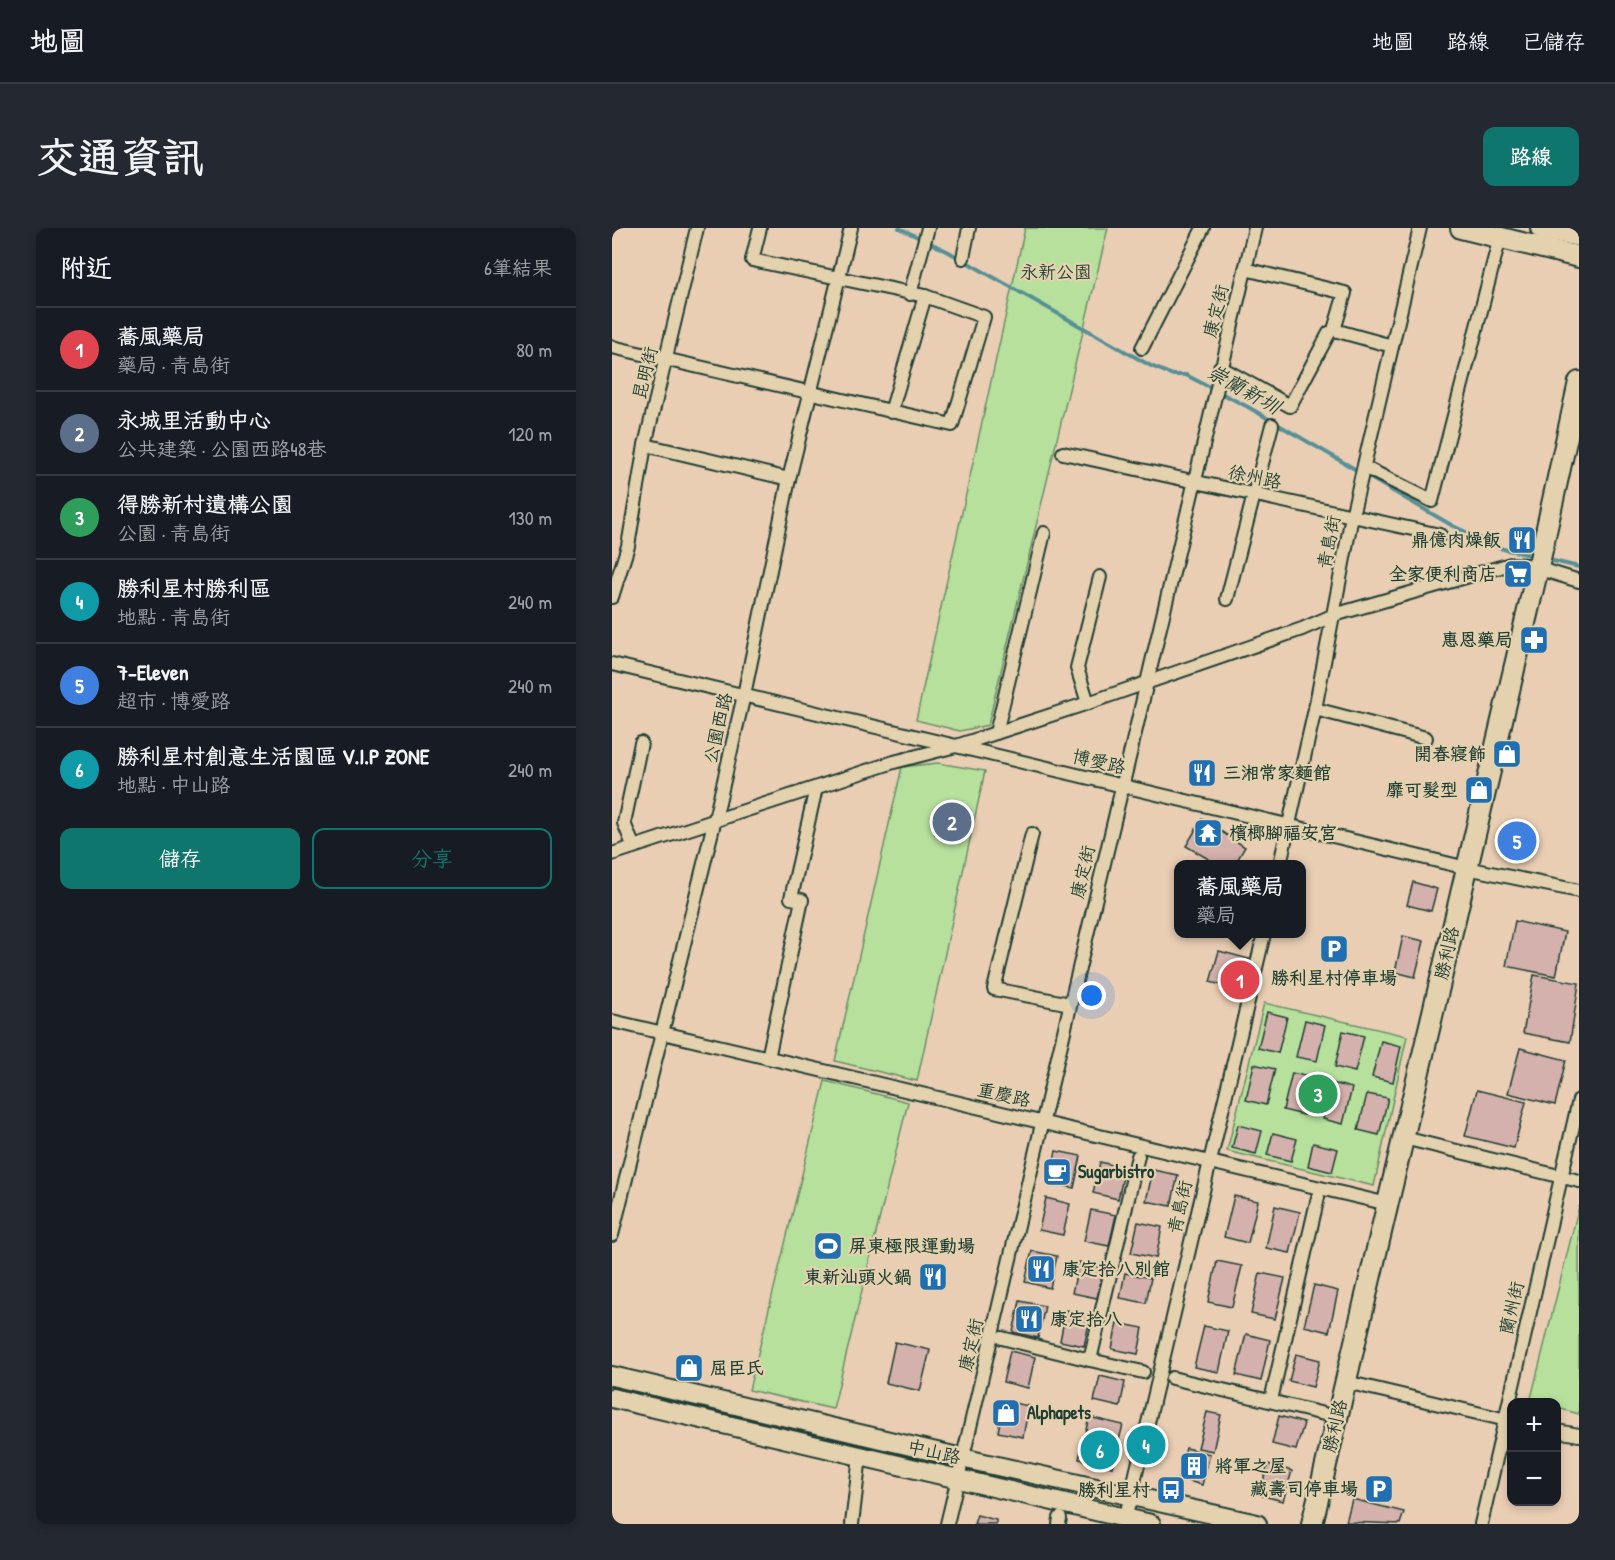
<!DOCTYPE html>
<html lang="zh-TW">
<meta charset="utf-8">
<style>
body{margin:0;font-family:"Patrick Hand","LXGW WenKai TC",sans-serif;background:#242831;color:#f1f3f6}
.controls{position:absolute;right:18px;bottom:18px;display:grid;overflow:hidden;border-radius:12px;box-shadow:0 3px 9px #0003}
.controls button{width:54px;height:54px;display:grid;place-items:center;padding:0;border:0;border-bottom:2px solid #363941;background:#171b24;color:#f1f3f6;font:30px sans-serif}
.you{position:absolute;left:480px;top:768px;width:21px;height:21px;margin:-15px;border:4px solid #fff;border-radius:50%;background:#1a73e8;box-shadow:0 0 0 9px #1a73e833}
.badge{display:grid;place-items:center;width:39px;height:39px;border-radius:50%;background:#0f766e;color:#fff;font-size:20px;font-weight:700}
.pin{position:absolute;translate:-50% -50%;border:3px solid #fff;box-shadow:0 2px 6px #0006}
.popup{position:absolute;left:562px;top:632px;width:132px;height:78px;box-sizing:border-box;display:grid;place-content:center;border-radius:12px;background:#171b24;filter:drop-shadow(0 2px 4px #0005);font-size:20px;white-space:nowrap;color:#9ea1a6}
.popup b{font-size:22px;color:#f1f3f6}
.popup::after{content:'';position:absolute;left:50%;top:100%;margin-left:-12px;border:12px solid transparent;border-top-color:#171b24}
.list{margin:0;padding:0;list-style:none}
h2{display:flex;justify-content:space-between;align-items:center;height:78px;margin:0;padding:0 24px;font-size:26px}
h2 small{font-size:20px;font-weight:400;color:#9ea1a6}
.list li{display:grid;grid-template-columns:39px 1fr auto;gap:18px;align-items:center;box-sizing:border-box;height:84px;padding:0 24px;border-top:2px solid #363941}
.list b{display:block;font-size:22px;white-space:nowrap}
.list p{margin:0;font-size:20px;white-space:nowrap;color:#9ea1a6}
.list em{font-size:20px;font-style:normal;color:#9ea1a6}
.actions{display:flex;gap:12px;padding:18px 24px}
.actions a{flex:1;padding:14px 0;border:2px solid #0f766e;border-radius:12px;text-align:center;font-size:21px;color:#0f766e}
.actions .main{background:#0f766e;color:#fff}
.map{position:relative;flex:none;width:967px;height:1296px;overflow:hidden;border-radius:12px}
header{display:flex;align-items:center;gap:36px;box-sizing:border-box;height:84px;padding:0 30px;background:#171b24;border-bottom:2px solid #363941}
header strong{font-size:28px}
nav{display:flex;gap:33px;margin-inline-start:auto;font-size:21px}
.intro{display:flex;align-items:center;justify-content:space-between;box-sizing:border-box;height:144px;padding:0 36px}
h1{margin:0;font-size:42px}
.button{padding:15px 27px;border-radius:12px;background:#0f766e;color:#fff;font-size:21px;font-weight:700}
main{display:flex;gap:36px;padding:0 36px}
aside{flex:1;background:#171b24;border-radius:12px;box-shadow:0 3px 9px #0003}
.map>svg:first-child{display:block}
.green{fill:#b6e09c;stroke:#6a8e68;stroke-width:1.5}
.lines{fill:none;stroke-linecap:round;stroke-linejoin:round}
.stream{stroke:#569097;stroke-width:4}
.building{fill:#d4b1ac;stroke:#1f3d34;stroke-width:1.5}
.street-casing{stroke:#1f3d34;stroke-width:16}
.secondary-casing{stroke:#1f3d34;stroke-width:22}
.primary-casing{stroke:#1f3d34;stroke-width:24}
.street{stroke:#e4d1ae;stroke-width:12}
.secondary{stroke:#e4d1ae;stroke-width:18}
.primary{stroke:#e4d1ae;stroke-width:20}
.labels{text-anchor:middle;stroke-width:4.5;stroke-linejoin:round;paint-order:stroke}
.park-label{font-size:18px;fill:#274539;stroke:#e4d1ae}
.street-label{font-size:18px;fill:#1f3d34;stroke:#e4d1ae}
.poi-label{font-size:18px;font-weight:bold;fill:#1f3d34;stroke:#e4d1ae;text-anchor:start}
.water-label{font-size:20px;font-style:italic;fill:#24443c;stroke:#e4d1ae}
</style>
<header>
<strong>地圖</strong>
<nav><a>地圖</a><a>路線</a><a>已儲存</a></nav>
</header>
<div class="intro"><h1>交通資訊</h1><a class="button">路線</a></div>
<main>
<aside>
<h2>附近<small>6筆結果</small></h2>
<ul class="list">
<li><span class="badge" style="background:#e0444e">1</span><div><b>蕎風藥局</b><p>藥局 · 青島街</p></div><em>80 m</em></li>
<li><span class="badge" style="background:#5c6f8a">2</span><div><b>永城里活動中心</b><p>公共建築 · 公園西路48巷</p></div><em>120 m</em></li>
<li><span class="badge" style="background:#2e9e5b">3</span><div><b>得勝新村遺構公園</b><p>公園 · 青島街</p></div><em>130 m</em></li>
<li><span class="badge" style="background:#0f9aa8">4</span><div><b>勝利星村勝利區</b><p>地點 · 青島街</p></div><em>240 m</em></li>
<li><span class="badge" style="background:#3f7fe0">5</span><div><b>7-Eleven</b><p>超市 · 博愛路</p></div><em>240 m</em></li>
<li><span class="badge" style="background:#0f9aa8">6</span><div><b>勝利星村創意生活園區 V.I.P ZONE</b><p>地點 · 中山路</p></div><em>240 m</em></li>
</ul>
<div class="actions"><a class="main">儲存</a><a>分享</a></div>
</aside>
<div class="map">
<svg width="967" height="1296" viewBox="0 0 967 1296">
<rect width="100%" height="100%" fill="#eaceb4"/>
<filter id="ink" filterUnits="userSpaceOnUse"><feTurbulence type="fractalNoise" baseFrequency=".0167" numOctaves="2"/><feDisplacementMap in="SourceGraphic" scale="12" xChannelSelector="R" yChannelSelector="G"/><feConvolveMatrix kernelMatrix="1 2 1 2 8 2 1 2 1" color-interpolation-filters="sRGB"/></filter>
<g filter="url(#ink)">
<g class="green">
<path d="M 413,0 L 496,0 L 376,497 L 348,503 L 304,492 Z"/>
<path d="M 326,535 L 373,543 L 305,853 L 223,833 L 290,539 Z"/>
<path d="M 652,775 L 795,808 L 762,958 L 615,923 Z"/>
<path d="M 213,853 L 296,874 L 221,1181 L 137,1162 Z"/>
<path d="M 967,978 L 967,1186 L 945,1180 L 945,1174 L 918,1174 Z"/>
</g>
<g class="lines">
<g class="stream">
<path d="M 287,0 L 335,23 L 539,138 L 561,147 L 574,147 L 636,179 L 841,298 L 891,321 L 923,328"/>
<path d="M 933,331 L 967,339"/>
</g>
</g>
<g class="building">
<path d="M 331,575 L 358,582 L 350,613 L 323,606 Z"/>
<path d="M 590,591 L 633,619 L 623,636 L 605,636 L 574,618 Z"/>
<path d="M 801,654 L 825,661 L 819,683 L 795,677 Z"/>
<path d="M 903,693 L 953,704 L 944,748 L 894,738 Z"/>
<path d="M 791,708 L 812,713 L 803,749 L 783,744 Z"/>
<path d="M 607,723 L 637,731 L 628,762 L 598,754 Z"/>
<path d="M 922,747 L 967,755 L 958,814 L 911,805 Z"/>
<path d="M 655,784 L 675,789 L 666,825 L 646,820 Z"/>
<path d="M 693,792 L 713,797 L 705,833 L 684,829 Z"/>
<path d="M 731,803 L 752,808 L 743,844 L 723,839 Z"/>
<path d="M 769,813 L 789,818 L 781,854 L 760,849 Z"/>
<path d="M 908,820 L 954,832 L 943,877 L 896,865 Z"/>
<path d="M 642,836 L 663,841 L 654,877 L 634,872 Z"/>
<path d="M 680,845 L 701,850 L 692,887 L 671,882 Z"/>
<path d="M 720,855 L 740,860 L 731,896 L 711,891 Z"/>
<path d="M 865,862 L 914,874 L 902,920 L 853,908 Z"/>
<path d="M 755,866 L 776,870 L 767,907 L 746,902 Z"/>
<path d="M 626,897 L 650,903 L 644,926 L 620,920 Z"/>
<path d="M 661,905 L 685,911 L 679,933 L 655,927 Z"/>
<path d="M 701,915 L 726,921 L 720,944 L 696,938 Z"/>
<path d="M 444,923 L 469,928 L 462,960 L 437,954 Z"/>
<path d="M 488,934 L 513,940 L 506,971 L 481,965 Z"/>
<path d="M 541,942 L 566,947 L 559,978 L 534,973 Z"/>
<path d="M 622,968 L 646,973 L 636,1015 L 612,1009 Z"/>
<path d="M 434,970 L 458,976 L 451,1007 L 427,1002 Z"/>
<path d="M 663,978 L 688,984 L 678,1025 L 654,1020 Z"/>
<path d="M 479,982 L 504,987 L 497,1018 L 472,1013 Z"/>
<path d="M 526,994 L 550,999 L 544,1030 L 519,1025 Z"/>
<path d="M 420,1023 L 445,1028 L 438,1060 L 413,1054 Z"/>
<path d="M 605,1033 L 630,1038 L 620,1079 L 596,1074 Z"/>
<path d="M 467,1034 L 492,1040 L 485,1070 L 460,1065 Z"/>
<path d="M 513,1045 L 539,1050 L 534,1075 L 508,1070 Z"/>
<path d="M 648,1045 L 673,1050 L 663,1091 L 639,1086 Z"/>
<path d="M 702,1057 L 726,1063 L 717,1104 L 692,1098 Z"/>
<path d="M 408,1073 L 433,1078 L 426,1110 L 401,1104 Z"/>
<path d="M 454,1082 L 479,1087 L 472,1118 L 448,1113 Z"/>
<path d="M 505,1095 L 531,1100 L 526,1126 L 500,1121 Z"/>
<path d="M 592,1098 L 616,1103 L 607,1144 L 582,1139 Z"/>
<path d="M 634,1106 L 658,1112 L 649,1153 L 624,1147 Z"/>
<path d="M 283,1114 L 318,1122 L 308,1163 L 274,1155 Z"/>
<path d="M 398,1123 L 423,1129 L 416,1160 L 391,1154 Z"/>
<path d="M 684,1126 L 708,1132 L 701,1159 L 677,1153 Z"/>
<path d="M 488,1148 L 513,1154 L 508,1179 L 482,1173 Z"/>
<path d="M 392,1173 L 417,1178 L 411,1209 L 386,1204 Z"/>
<path d="M 595,1184 L 609,1187 L 601,1223 L 586,1220 Z"/>
<path d="M 667,1188 L 692,1195 L 684,1222 L 660,1216 Z"/>
<path d="M 477,1189 L 511,1197 L 500,1239 L 467,1231 Z"/>
<path d="M 574,1220 L 598,1226 L 590,1257 L 566,1250 Z"/>
<path d="M 656,1236 L 680,1243 L 671,1273 L 647,1267 Z"/>
<path d="M 740,1271 L 792,1284 L 788,1296 L 734,1294 Z"/>
<path d="M 365,1287 L 384,1292 L 384,1296 L 362,1296 Z"/>
</g>
<g class="lines">
<g class="street-casing">
<g id="street">
<path d="M 351,30 L 357,0"/>
<path d="M 633,41 L 733,65 L 722,102 L 780,118"/>
<path d="M 298,66 L 316,0"/>
<path d="M 0,119 L 340,197 L 372,89 L 313,68 L 140,32 L 148,0"/>
<path d="M 530,120 L 591,0"/>
<path d="M 608,139 L 678,178 L 717,105"/>
<path d="M 279,184 L 313,68"/>
<path d="M 33,217 L 177,251"/>
<path d="M 451,225 L 828,307"/>
<path d="M 752,239 L 820,273 L 888,9"/>
<path d="M 0,369 L 16,318 L 33,217 L 85,0"/>
<path d="M 615,371 L 660,197"/>
<path d="M 0,436 L 855,640 L 967,663"/>
<path d="M 476,475 L 465,440 L 488,349"/>
<path d="M 703,481 L 814,510"/>
<path d="M 384,505 L 432,305"/>
<path d="M 420,606 L 382,761 L 458,776"/>
<path d="M 21,617 L 12,595 L 29,515"/>
<path d="M 0,626 L 282,534 L 344,518 L 476,475 L 690,401 L 722,387 L 899,336 L 915,337 L 967,353"/>
<path d="M 668,636 L 703,481 L 740,288 L 808,0"/>
<path d="M 0,793 L 776,976"/>
<path d="M 156,830 L 190,672 L 179,670 L 204,560"/>
<path d="M 792,910 L 967,953"/>
<path d="M 526,928 L 478,1132 L 531,1144"/>
<path d="M 0,1007 L 103,591 L 132,467 L 177,251 L 239,0"/>
<path d="M 390,1110 L 478,1132"/>
<path d="M 560,1150 L 712,1186"/>
<path d="M 734,1154 L 899,1193"/>
<path d="M 659,1172 L 706,969"/>
<path d="M 945,1203 L 967,1207"/>
<path d="M 240,1296 L 248,1228"/>
<path d="M 335,1296 L 643,0"/>
<path d="M 447,1296 L 448,1290"/>
<path d="M 512,1296 L 652,706"/>
<path d="M 869,1296 L 967,872"/>
</g>
</g>
<g class="secondary-casing">
<g id="secondary">
<path d="M 0,1148 L 363,1233 L 645,1296"/>
<path d="M 0,1170 L 539,1296"/>
</g>
</g>
<g class="primary-casing">
<g id="primary">
<path d="M 849,0 L 967,29"/>
<path d="M 929,0 L 967,8"/>
<path d="M 700,1296 L 926,340 L 967,154"/>
</g>
</g>
<use href="#street" class="street"/>
<use href="#secondary" class="secondary"/>
<use href="#primary" class="primary"/>
</g>
</g>
<defs>
<g id="restaurant-square" transform="scale(1.5)"><rect x="-9" y="-9" width="18" height="18" rx="4" fill="#1f6fb2" stroke="#e4d1ae"/><path d="M-5-6h1v4h1v-4h1v4h1v-4h1v5L-1.5 .5V6h-2V.5L-5-1ZM5-6V6H3V1.5H1.5Q1.5-4 5-6Z" fill="#fff"/></g>
<g id="supermarket-square" transform="scale(1.5)"><rect x="-9" y="-9" width="18" height="18" rx="4" fill="#1f6fb2" stroke="#e4d1ae"/><path d="M-6-5.5h2.5l.6 2H6L4.5 2H-2.5L-4.4-4H-6ZM-1.5 3.2a1.3 1.3 0 1 0 .1 0ZM3 3.2a1.3 1.3 0 1 0 .1 0Z" fill="#fff"/></g>
<g id="pharmacy-square" transform="scale(1.5)"><rect x="-9" y="-9" width="18" height="18" rx="4" fill="#1f6fb2" stroke="#e4d1ae"/><path d="M-2-6h4v4h4v4h-4v4h-4v-4h-4v-4h4Z" fill="#fff"/></g>
<g id="shop-square" transform="scale(1.5)"><rect x="-9" y="-9" width="18" height="18" rx="4" fill="#1f6fb2" stroke="#e4d1ae"/><path d="M-5-2.5h2.3a2.7 3.5 0 0 1 5.4 0H5L5.5 6h-11ZM-1.5-2.5h3a1.5 2.3 0 0 0-3 0Z" fill="#fff"/></g>
<g id="temple-square" transform="scale(1.5)"><rect x="-9" y="-9" width="18" height="18" rx="4" fill="#1f6fb2" stroke="#e4d1ae"/><path d="M0-6L5-2H3V0L6.5 2.5H4V6H1.5V3h-3V6H-4V2.5H-6.5L-3 0V-2H-5Z" fill="#fff"/></g>
<g id="parking-square" transform="scale(1.5)"><rect x="-9" y="-9" width="18" height="18" rx="4" fill="#1f6fb2" stroke="#e4d1ae"/><path d="M-3.5-5.5H1a3.5 3.5 0 0 1 0 7H-1V5.5H-3.5ZM-1-3.4V-.6H.8a1.4 1.4 0 0 0 0-2.8Z" fill="#fff"/></g>
<g id="cafe-square" transform="scale(1.5)"><rect x="-9" y="-9" width="18" height="18" rx="4" fill="#1f6fb2" stroke="#e4d1ae"/><path d="M-5.5-4.5H6V0H3Q3 3.5 0 3.5H-2.5Q-5.5 3.5-5.5 0ZM3-3.2v2h1.7v-2ZM-6 4.5H4V6H-6Z" fill="#fff"/></g>
<g id="stadium-square" transform="scale(1.5)"><rect x="-9" y="-9" width="18" height="18" rx="4" fill="#1f6fb2" stroke="#e4d1ae"/><path d="M0-5a6.5 5 0 1 0 0 10a6.5 5 0 1 0 0-10ZM-3.5-1.8h7v3.6h-7Z" fill="#fff"/></g>
<g id="building-square" transform="scale(1.5)"><rect x="-9" y="-9" width="18" height="18" rx="4" fill="#1f6fb2" stroke="#e4d1ae"/><path d="M-4-6H4V6H1V3H-1V6H-4ZM-2.5-4.3h1.7v1.8h-1.7ZM.8-4.3h1.7v1.8H.8ZM-2.5-1h1.7V.8h-1.7ZM.8-1h1.7V.8H.8Z" fill="#fff"/></g>
<g id="bus-square" transform="scale(1.5)"><rect x="-9" y="-9" width="18" height="18" rx="4" fill="#1f6fb2" stroke="#e4d1ae"/><path d="M-5-6H5V4H4V6H2V4H-2V6H-4V4H-5ZM-3.5-4V0h7V-4ZM-3.5 1.2v1.5H-2V1.2ZM2 1.2v1.5H3.5V1.2Z" fill="#fff"/></g>
</defs>
<g fill-rule="evenodd">
<use href="#restaurant-square" x="910" y="312"/>
<use href="#supermarket-square" x="906" y="346"/>
<use href="#pharmacy-square" x="922" y="412"/>
<use href="#shop-square" x="895" y="526"/>
<use href="#restaurant-square" x="590" y="545"/>
<use href="#shop-square" x="867" y="562"/>
<use href="#temple-square" x="596" y="605"/>
<use href="#parking-square" x="722" y="721"/>
<use href="#cafe-square" x="445" y="944"/>
<use href="#stadium-square" x="216" y="1018"/>
<use href="#restaurant-square" x="429" y="1041"/>
<use href="#restaurant-square" x="321" y="1049"/>
<use href="#restaurant-square" x="417" y="1091"/>
<use href="#shop-square" x="77" y="1140"/>
<use href="#shop-square" x="394" y="1185"/>
<use href="#building-square" x="582" y="1238"/>
<use href="#parking-square" x="767" y="1261"/>
<use href="#bus-square" x="559" y="1262"/>
</g>
<g class="labels">
<g class="park-label">
<text x="444" y="50">永新公園</text>
</g>
<g class="street-label">
<text transform="translate(604 83) rotate(-76)" y="6">康定街</text>
<text transform="translate(33 145) rotate(-76)" y="6">昆明街</text>
<text transform="translate(643 249) rotate(12)" y="6">徐州路</text>
<text transform="translate(717 314) rotate(-79)" y="6">青島街</text>
<text transform="translate(106 500) rotate(-77)" y="6">公園西路</text>
<text transform="translate(487 534) rotate(13)" y="6">博愛路</text>
<text transform="translate(471 644) rotate(-77)" y="6">康定街</text>
<text transform="translate(835 725) rotate(-77)" y="6">勝利路</text>
<text transform="translate(392 867) rotate(13)" y="6">重慶路</text>
<text transform="translate(568 979) rotate(-77)" y="6">青島街</text>
<text transform="translate(900 1080) rotate(-77)" y="6">蘭州街</text>
<text transform="translate(359 1117) rotate(-77)" y="6">康定街</text>
<text transform="translate(723 1198) rotate(-77)" y="6">勝利路</text>
<text transform="translate(322 1224) rotate(13)" y="6">中山路</text>
</g>
<g class="poi-label">
<text x="889" y="318" text-anchor="end">鼎億肉燥飯</text>
<text x="885" y="352" text-anchor="end">全家便利商店</text>
<text x="901" y="418" text-anchor="end">惠恩藥局</text>
<text x="874" y="532" text-anchor="end">開春寢飾</text>
<text x="611" y="551">三湘常家麵館</text>
<text x="846" y="568" text-anchor="end">靡可髮型</text>
<text x="617" y="611">檳榔腳福安宮</text>
<text x="722" y="756" text-anchor="middle">勝利星村停車場</text>
<text x="466" y="950">Sugarbistro</text>
<text x="237" y="1024">屏東極限運動場</text>
<text x="450" y="1047">康定拾八別館</text>
<text x="300" y="1055" text-anchor="end">東新汕頭火鍋</text>
<text x="438" y="1097">康定拾八</text>
<text x="98" y="1146">屈臣氏</text>
<text x="415" y="1191">Alphapets</text>
<text x="603" y="1244">將軍之屋</text>
<text x="746" y="1267" text-anchor="end">藏壽司停車場</text>
<text x="538" y="1268" text-anchor="end">勝利星村</text>
</g>
<g class="water-label">
<text transform="translate(632 161) rotate(29)" y="7">崇蘭新圳</text>
</g>
</g>
</svg>
<div class="controls">
<button>+</button>
<button>−</button>
</div>
<div class="you"></div>
<div class="pin badge" style="left:628px;top:752px;background:#e0444e">1</div>
<div class="popup"><b>蕎風藥局</b>藥局</div>
<div class="pin badge" style="left:340px;top:594px;background:#5c6f8a">2</div>
<div class="pin badge" style="left:706px;top:866px;background:#2e9e5b">3</div>
<div class="pin badge" style="left:534px;top:1217px;background:#0f9aa8">4</div>
<div class="pin badge" style="left:905px;top:613px;background:#3f7fe0">5</div>
<div class="pin badge" style="left:488px;top:1222px;background:#0f9aa8">6</div>
</div>
</main>
